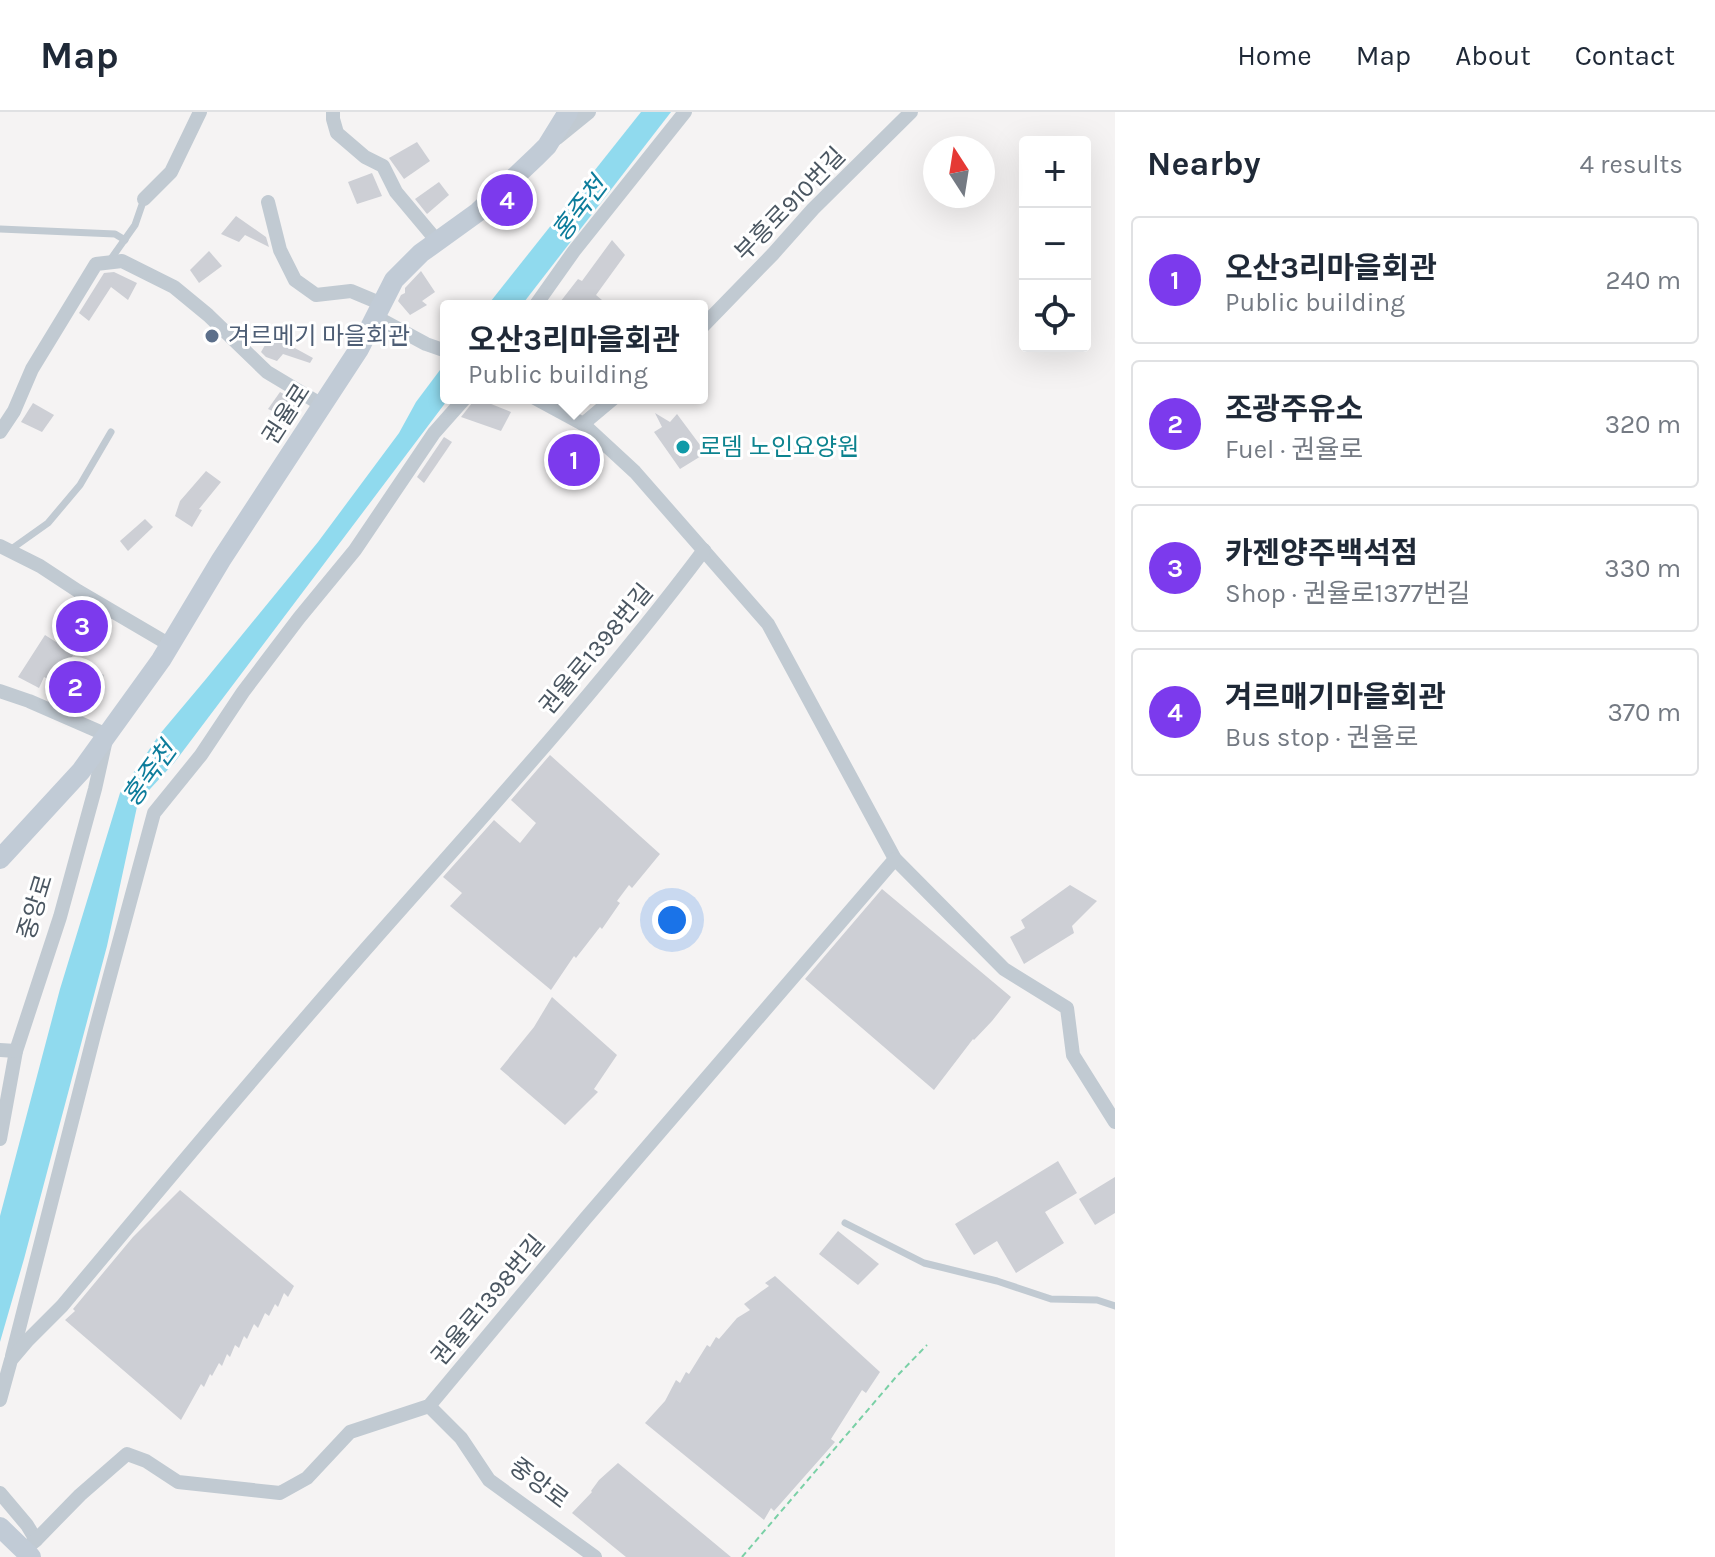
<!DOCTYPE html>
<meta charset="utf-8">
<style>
body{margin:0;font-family:Karla,"Noto Sans KR",sans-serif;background:#f6f6f7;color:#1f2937}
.controls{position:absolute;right:24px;top:24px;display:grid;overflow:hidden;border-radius:8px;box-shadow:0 8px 32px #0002}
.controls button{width:72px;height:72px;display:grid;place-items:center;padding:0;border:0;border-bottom:2px solid #e0e1e3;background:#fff;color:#1f2937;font:40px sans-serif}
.compass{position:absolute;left:923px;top:24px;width:72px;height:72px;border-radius:50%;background:#fff;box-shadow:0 8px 32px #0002;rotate:348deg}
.you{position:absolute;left:672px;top:808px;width:28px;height:28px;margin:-20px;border:6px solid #fff;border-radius:50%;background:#1a73e8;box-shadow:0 0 0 12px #1a73e833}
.badge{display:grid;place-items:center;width:52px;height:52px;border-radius:50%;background:#7c3aed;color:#fff;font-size:26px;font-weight:700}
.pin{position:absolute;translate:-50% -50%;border:4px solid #fff;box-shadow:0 2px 8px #0006}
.popup{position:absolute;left:440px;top:188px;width:268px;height:104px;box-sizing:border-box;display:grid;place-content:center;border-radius:8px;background:#fff;filter:drop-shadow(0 2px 6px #0005);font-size:26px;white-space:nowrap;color:#747a83}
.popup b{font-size:30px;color:#1f2937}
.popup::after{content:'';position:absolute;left:50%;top:100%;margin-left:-16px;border:16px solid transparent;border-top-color:#fff}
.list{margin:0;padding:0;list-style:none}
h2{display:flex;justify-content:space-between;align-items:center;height:104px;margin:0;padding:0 32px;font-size:34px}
h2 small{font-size:26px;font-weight:400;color:#747a83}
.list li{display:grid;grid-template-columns:52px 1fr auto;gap:24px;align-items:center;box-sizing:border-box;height:128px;margin:0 16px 16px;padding:0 16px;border:2px solid #e0e1e3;border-radius:8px}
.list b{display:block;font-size:30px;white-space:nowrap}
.list p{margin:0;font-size:26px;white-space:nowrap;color:#747a83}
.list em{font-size:26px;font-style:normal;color:#747a83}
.icon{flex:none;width:44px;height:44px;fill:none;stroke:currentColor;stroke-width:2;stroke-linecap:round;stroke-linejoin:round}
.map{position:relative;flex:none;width:1115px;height:1445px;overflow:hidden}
header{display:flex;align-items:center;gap:48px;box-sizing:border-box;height:112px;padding:0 40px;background:#fff;border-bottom:2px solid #e0e1e3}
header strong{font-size:38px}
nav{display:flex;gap:44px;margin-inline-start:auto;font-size:28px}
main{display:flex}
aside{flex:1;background:#fff}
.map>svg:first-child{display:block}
.water{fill:#90daee}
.building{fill:#cdcfd5}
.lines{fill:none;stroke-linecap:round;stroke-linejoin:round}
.path{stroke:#7ad0a6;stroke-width:2;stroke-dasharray:6 4;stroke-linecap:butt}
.lane{stroke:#c1cad2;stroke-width:7}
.street{stroke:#c1cad2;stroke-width:14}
.secondary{stroke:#c1cbd6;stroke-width:20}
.service-dot{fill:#5c6f8a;stroke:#fff;stroke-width:3}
.culture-dot{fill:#0f9aa8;stroke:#fff;stroke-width:3}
.labels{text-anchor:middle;stroke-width:6;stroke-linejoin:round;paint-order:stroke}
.street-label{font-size:24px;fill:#4a5661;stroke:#fff}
.service-label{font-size:24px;fill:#4e5e75;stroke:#fff;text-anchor:start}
.culture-label{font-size:24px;fill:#0d838f;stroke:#fff;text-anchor:start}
.water-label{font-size:26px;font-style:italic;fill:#0c7c9b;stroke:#fff}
</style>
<header>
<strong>Map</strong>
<nav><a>Home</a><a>Map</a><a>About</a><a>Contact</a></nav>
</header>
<main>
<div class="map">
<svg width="1115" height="1445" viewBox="0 0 1115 1445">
<rect width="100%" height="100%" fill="#f5f3f3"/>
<g class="water">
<path d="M 641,0 L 671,0 L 521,194 L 487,194 Z"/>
<path d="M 446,250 L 446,286 L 449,286 L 174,651 L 138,690 L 107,834 L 24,1147 L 0,1230 L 0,1104 L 60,877 L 120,681 L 159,623 L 206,567 L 318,430 L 399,321 L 416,290 Z"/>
</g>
<g class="building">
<path d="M 417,30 L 430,49 L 404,67 L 389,46 Z"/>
<path d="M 372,61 L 382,84 L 357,92 L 348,70 Z"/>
<path d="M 439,70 L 449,83 L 427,102 L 415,87 Z"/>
<path d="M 236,104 L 266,125 L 269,135 L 245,123 L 239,130 L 221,122 Z"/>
<path d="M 612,128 L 625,143 L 596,183 L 609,194 L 557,194 L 578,167 L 582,169 Z"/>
<path d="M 209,139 L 222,154 L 199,171 L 190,158 Z"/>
<path d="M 421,159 L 435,180 L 422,189 L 427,193 L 410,203 L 398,189 L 401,183 L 405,181 L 405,176 Z"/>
<path d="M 114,160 L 137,171 L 128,188 L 111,175 L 89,209 L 79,201 L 104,161 Z"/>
<path d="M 271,223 L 313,246 L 310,251 L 283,242 L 277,249 L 266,245 L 261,240 Z"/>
<path d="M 280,280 L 298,290 L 290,307 L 268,297 Z"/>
<path d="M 476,286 L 511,300 L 501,319 L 461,305 Z"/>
<path d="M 33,291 L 54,303 L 42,320 L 21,310 Z"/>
<path d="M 655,301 L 670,310 L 677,302 L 706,341 L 680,357 L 654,320 L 662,315 Z"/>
<path d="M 444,325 L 452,330 L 424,371 L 417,365 Z"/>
<path d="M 566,328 L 596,351 L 578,366 L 552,346 Z"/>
<path d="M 206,359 L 221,370 L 199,397 L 202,398 L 192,415 L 175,404 L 180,389 Z"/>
<path d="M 145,407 L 153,415 L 128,439 L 120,429 Z"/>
<path d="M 83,493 L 103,505 L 71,546 L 104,563 L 91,589 L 44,565 L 39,576 L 18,565 L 45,523 L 56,530 Z"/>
<path d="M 550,643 L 660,742 L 632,776 L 629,773 L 617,789 L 620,791 L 602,817 L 600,815 L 576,846 L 574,844 L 551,878 L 450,794 L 462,781 L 443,765 L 494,708 L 520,731 L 536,711 L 511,688 Z"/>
<path d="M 1070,773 L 1097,789 L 1072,814 L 1074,821 L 1024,852 L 1010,825 L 1025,816 L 1021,808 Z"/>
<path d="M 882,777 L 1011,885 L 992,909 L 974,928 L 973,927 L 934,978 L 805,867 Z"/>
<path d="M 552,885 L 617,943 L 594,977 L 598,980 L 565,1013 L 500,957 L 534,915 Z"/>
<path d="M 1058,1049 L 1077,1081 L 1045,1100 L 1064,1131 L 1016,1161 L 997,1129 L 974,1143 L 955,1112 Z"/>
<path d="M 1115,1065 L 1115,1101 L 1095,1113 L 1079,1087 Z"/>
<path d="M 180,1078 L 294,1174 L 288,1185 L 284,1181 L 278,1195 L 275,1192 L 269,1204 L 265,1201 L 258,1216 L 254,1212 L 247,1227 L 244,1224 L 239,1236 L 235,1233 L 230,1245 L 227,1242 L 222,1254 L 219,1251 L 212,1264 L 210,1262 L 204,1275 L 201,1272 L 181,1308 L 65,1208 L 75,1199 L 73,1197 L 133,1125 Z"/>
<path d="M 838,1119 L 879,1152 L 858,1173 L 819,1142 Z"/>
<path d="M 775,1164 L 880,1260 L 866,1281 L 862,1278 L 831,1327 L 835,1330 L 774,1399 L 771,1396 L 764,1408 L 645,1311 L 665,1289 L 676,1268 L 680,1271 L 686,1260 L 689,1262 L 707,1233 L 710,1235 L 716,1225 L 719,1227 L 737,1206 L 750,1198 L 744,1192 L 769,1174 L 765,1171 Z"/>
<path d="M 618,1351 L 731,1445 L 626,1445 L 572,1401 L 592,1380 L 591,1379 L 599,1368 Z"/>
</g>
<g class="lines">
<path class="path" d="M 742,1445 L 896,1265 L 927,1233"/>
<g class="lane">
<path d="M 0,117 L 115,122 L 125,128"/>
<path d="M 108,151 L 135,113 L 144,87"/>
<path d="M 10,438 L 48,411 L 80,373 L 111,320"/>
<path d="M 845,1111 L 924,1151 L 997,1169 L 1051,1187 L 1097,1188 L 1115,1194"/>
</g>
<g class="street">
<path d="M 333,0 L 333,7 L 337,21 L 365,45 L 383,54 L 396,80 L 437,129"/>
<path d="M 557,26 L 589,0"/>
<path d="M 144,87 L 171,60 L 200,0"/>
<path d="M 268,90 L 280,138 L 295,168 L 316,183 L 351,179 L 382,192"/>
<path d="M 535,194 L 574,139 L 685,0"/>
<path d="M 376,205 L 426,232 L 446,239"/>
<path d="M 702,215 L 773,142 L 813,97 L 911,0"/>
<path d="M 535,286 L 583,312 L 635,360 L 768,512 L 895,747 L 1004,857 L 1067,896 L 1073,943 L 1115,1010"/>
<path d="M 583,312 L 614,286"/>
<path d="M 0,320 L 14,299 L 32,257 L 96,152 L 122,149 L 174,175 L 208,203 L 267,260 L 322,293"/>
<path d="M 0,434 L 40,454 L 78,479 L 170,533"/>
<path d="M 0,579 L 29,589 L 107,623 L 95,677 L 60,805 L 16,939 L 0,1027"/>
<path d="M 0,938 L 16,939"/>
<path d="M 12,1244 L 95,919 L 154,701 L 201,643 L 243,580 L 299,506 L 355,438 L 434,321 L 465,286"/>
<path d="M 0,1288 L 11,1248 L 28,1228 L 62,1194 C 164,1072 266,950 372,830 C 485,702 601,575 704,438"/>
<path d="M 429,1294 L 461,1326 L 489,1368 L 595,1445"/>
<path d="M 0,1381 L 27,1413 L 36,1428"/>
<path d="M 24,1438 L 36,1428 L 80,1383 L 127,1342 L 146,1349 L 178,1370 L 280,1381 L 307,1366 L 350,1320 L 429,1294 L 585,1107 L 895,747"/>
</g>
<g class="secondary">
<path d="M 0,747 L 81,659 L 161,548 L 221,448 L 359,237 L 394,168 L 421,141 L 478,100 L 537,44 L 547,34 L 568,0"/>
<path d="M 0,1415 L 31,1445"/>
</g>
</g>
<circle class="service-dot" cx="212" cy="224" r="8"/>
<circle class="culture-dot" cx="683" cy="335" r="8"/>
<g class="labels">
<g class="street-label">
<text transform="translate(790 92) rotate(-46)" y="8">부흥로910번길</text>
<text transform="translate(286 302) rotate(-57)" y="8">권율로</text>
<text transform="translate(596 537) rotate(-50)" y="8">권율로1398번길</text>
<text transform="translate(35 795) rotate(-73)" y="8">중앙로</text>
<text transform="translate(488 1188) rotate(-50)" y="8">권율로1398번길</text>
<text transform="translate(539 1371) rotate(37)" y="8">중앙로</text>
</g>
<g class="service-label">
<text x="228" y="232">겨르메기 마을회관</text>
</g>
<g class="culture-label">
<text x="699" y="343">로뎀 노인요양원</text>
</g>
<g class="water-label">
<text transform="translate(579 97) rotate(-53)" y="9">홍죽천</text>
<text transform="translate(149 662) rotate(-54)" y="9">홍죽천</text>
</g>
</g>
</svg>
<div class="controls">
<button>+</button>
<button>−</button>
<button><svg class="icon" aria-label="locate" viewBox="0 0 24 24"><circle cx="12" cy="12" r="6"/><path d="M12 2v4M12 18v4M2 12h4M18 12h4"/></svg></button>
</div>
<svg class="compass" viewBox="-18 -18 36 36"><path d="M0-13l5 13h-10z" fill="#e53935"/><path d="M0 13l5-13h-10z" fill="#747a83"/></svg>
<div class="you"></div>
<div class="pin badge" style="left:574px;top:348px">1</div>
<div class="popup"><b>오산3리마을회관</b>Public building</div>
<div class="pin badge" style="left:75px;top:575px">2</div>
<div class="pin badge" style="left:82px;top:514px">3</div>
<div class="pin badge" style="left:507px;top:88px">4</div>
</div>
<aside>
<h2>Nearby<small>4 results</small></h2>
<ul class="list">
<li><span class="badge">1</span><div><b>오산3리마을회관</b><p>Public building</p></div><em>240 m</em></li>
<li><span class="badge">2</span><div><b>조광주유소</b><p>Fuel · 권율로</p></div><em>320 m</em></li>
<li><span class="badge">3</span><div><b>카젠양주백석점</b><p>Shop · 권율로1377번길</p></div><em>330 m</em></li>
<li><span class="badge">4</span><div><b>겨르매기마을회관</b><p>Bus stop · 권율로</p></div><em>370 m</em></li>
</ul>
</aside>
</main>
